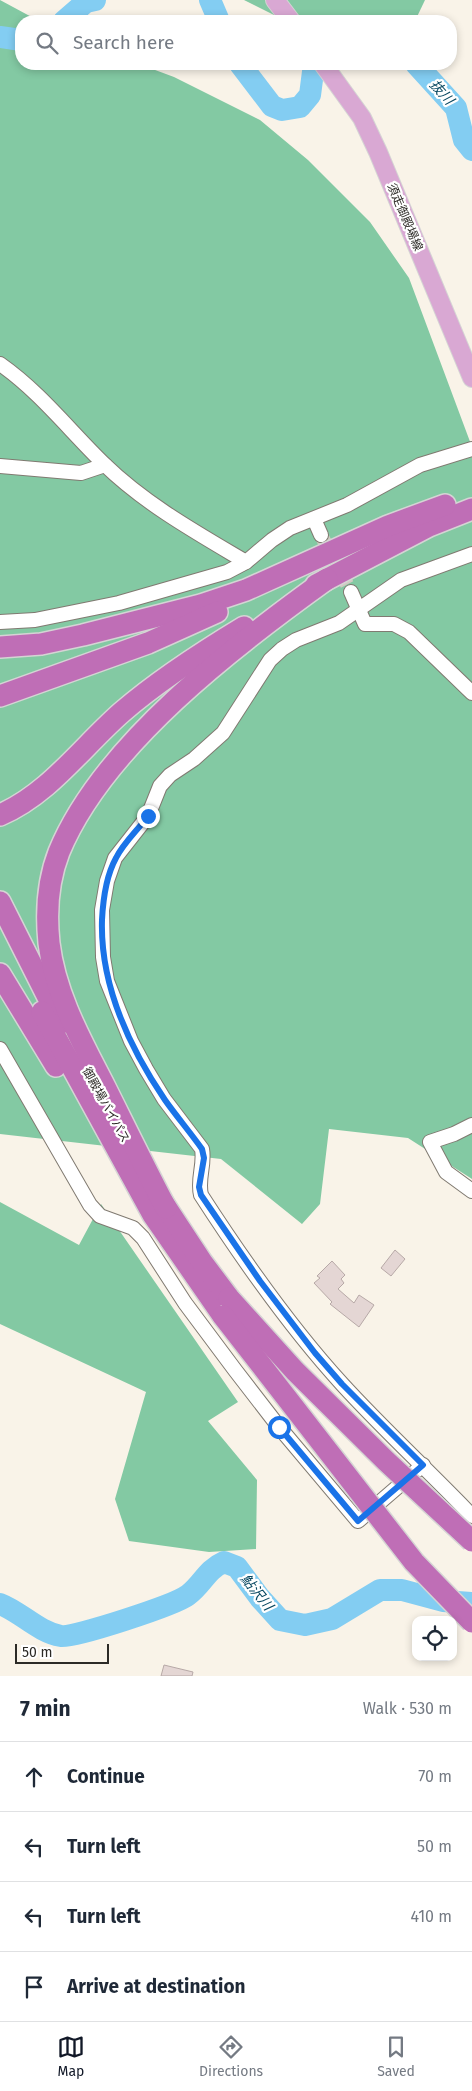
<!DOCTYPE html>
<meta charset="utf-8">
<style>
body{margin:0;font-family:"Fira Sans","Noto Sans JP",sans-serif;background:#f2f2f3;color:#1f2937}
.controls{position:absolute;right:15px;bottom:15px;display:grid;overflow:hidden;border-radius:10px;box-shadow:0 2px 8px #0003}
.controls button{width:45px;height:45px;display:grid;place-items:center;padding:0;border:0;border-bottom:1px solid #e0e1e3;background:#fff;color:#1f2937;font:25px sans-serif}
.scale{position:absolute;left:15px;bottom:12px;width:94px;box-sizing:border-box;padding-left:5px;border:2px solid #2c2a26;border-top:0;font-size:14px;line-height:18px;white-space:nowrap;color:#2c2a26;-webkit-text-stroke:4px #fff;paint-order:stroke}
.stop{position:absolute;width:15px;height:15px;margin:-11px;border:4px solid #1a73e8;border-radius:50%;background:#fff}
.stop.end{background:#1a73e8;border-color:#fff;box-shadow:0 1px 5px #0008}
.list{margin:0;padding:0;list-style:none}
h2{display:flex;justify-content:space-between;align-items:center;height:65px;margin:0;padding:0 20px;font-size:21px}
h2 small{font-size:16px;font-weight:400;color:#747a83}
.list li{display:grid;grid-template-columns:32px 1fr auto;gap:15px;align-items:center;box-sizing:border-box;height:70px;padding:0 20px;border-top:1px solid #e0e1e3}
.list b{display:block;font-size:19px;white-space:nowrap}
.list em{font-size:16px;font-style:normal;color:#747a83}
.icon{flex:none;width:28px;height:28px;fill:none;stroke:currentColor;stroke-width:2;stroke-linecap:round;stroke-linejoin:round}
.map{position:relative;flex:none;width:472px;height:1676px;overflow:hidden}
.search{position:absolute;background:#fff;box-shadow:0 2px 8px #0003;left:15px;right:15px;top:15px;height:55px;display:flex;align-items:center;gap:12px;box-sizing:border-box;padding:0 18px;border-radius:20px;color:#747a83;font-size:19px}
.sheet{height:345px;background:#fff}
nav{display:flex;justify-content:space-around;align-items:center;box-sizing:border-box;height:70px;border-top:1px solid #e0e1e3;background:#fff;font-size:14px;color:#747a83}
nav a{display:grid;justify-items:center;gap:2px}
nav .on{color:#111827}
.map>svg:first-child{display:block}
.forest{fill:#83c9a3}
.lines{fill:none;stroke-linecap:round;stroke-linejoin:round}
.river{stroke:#83cdf2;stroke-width:22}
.building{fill:#e4d6d4;stroke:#b7a9a7}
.minor-tunnel{stroke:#d0cbc1;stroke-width:14;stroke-dasharray:14 7;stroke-linecap:butt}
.minor-casing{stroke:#807a71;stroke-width:16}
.major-casing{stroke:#d5d4d4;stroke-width:20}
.highway-casing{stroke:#d5d4d4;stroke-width:24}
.minor{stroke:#fff;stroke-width:14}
.major{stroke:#d9a8d3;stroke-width:18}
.highway{stroke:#bf6eb6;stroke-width:21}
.highway-bridge-casing{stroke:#d5d4d4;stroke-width:24;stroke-linecap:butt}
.highway-bridge{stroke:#bf6eb6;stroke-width:21}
.route{stroke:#1a73e8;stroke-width:6}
.labels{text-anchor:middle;stroke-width:4.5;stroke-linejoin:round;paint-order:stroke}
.street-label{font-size:12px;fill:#2c2a26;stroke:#fff}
.water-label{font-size:14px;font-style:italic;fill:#084861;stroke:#fff}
</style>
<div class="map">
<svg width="472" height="1676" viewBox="0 0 472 1676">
<rect width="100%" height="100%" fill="#f9f3e8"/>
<g class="forest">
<path d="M 0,0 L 39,21 L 21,21 L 21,64 L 139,64 L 174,77 L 260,120 L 308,160 L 370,222 L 409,278 L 472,447 L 472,1179 L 408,1138 L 329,1129 L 320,1204 L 302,1224 L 221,1159 L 0,1134 Z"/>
<path d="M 244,0 L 425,0 L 415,21 L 286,21 Z"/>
<path d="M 0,1202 L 79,1245 L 101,1204 L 238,1402 L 208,1421 L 257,1480 L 256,1549 L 209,1552 L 129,1541 L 115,1499 L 146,1392 L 0,1324 Z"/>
</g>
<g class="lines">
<g class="river">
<path d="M 210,0 L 219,21"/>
<path d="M 64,21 L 86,2 L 95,0"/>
<path d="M 0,37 L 21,40"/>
<path d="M 240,64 L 272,106 L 282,110 L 300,107 L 310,95 L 314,64"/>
<path d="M 416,64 L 456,108 L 464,140 L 472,150"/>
<path d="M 0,1604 C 21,1612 38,1632 61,1636 C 74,1638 175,1605 188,1595 C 203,1584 206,1570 224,1562 L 237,1567 L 260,1598 L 280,1620 L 305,1625 L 332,1619 L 380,1590 L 402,1590 L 443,1601 L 472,1603"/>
</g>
</g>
<g class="building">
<path d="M 395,1250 L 405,1259 L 391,1276 L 381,1268 Z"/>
<path d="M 332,1261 L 345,1275 L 341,1279 L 344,1283 L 338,1289 L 354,1303 L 359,1295 L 374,1305 L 359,1327 L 330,1304 L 332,1302 L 314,1283 L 320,1278 L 317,1276 Z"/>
<path d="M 164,1665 L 193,1672 L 192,1676 L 161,1676 Z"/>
</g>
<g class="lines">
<path class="minor-tunnel" d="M 321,535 L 351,592"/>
<g class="minor-casing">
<g id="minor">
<path d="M 0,364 C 40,392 69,430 104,464 C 145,504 197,533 246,562"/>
<path d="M 0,466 L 81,473 L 105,465"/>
<path d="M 314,519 L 321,535"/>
<path d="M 472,554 L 401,580 L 339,623 L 296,640 L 282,649 L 270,660 L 223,733 L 194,759 L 170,775 L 160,786 L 148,816 L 115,858 L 107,881 L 102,910 L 103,957 L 107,981 L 131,1041 L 146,1069 L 164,1099 L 202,1149 C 205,1165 197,1179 201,1195 C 243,1260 289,1326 342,1384 C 383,1429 429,1471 472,1516"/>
<path d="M 351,592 L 365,624 L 394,624 L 409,632 L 472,693"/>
<path d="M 0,622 L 35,620 L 119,603 L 227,572 L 246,562 L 272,540 L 290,528 L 347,505 L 420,465 L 472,449"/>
<path d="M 0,1049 L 90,1205 L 100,1216 L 133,1228 L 143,1238 L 185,1303 L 235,1370 L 279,1427 L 358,1521 L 423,1465"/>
<path d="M 472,1125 L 454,1134 L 430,1142 L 446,1172 L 472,1191"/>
</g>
</g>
<g class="major-casing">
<g id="major">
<path d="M 275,0 L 291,21"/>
<path d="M 323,64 L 362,118 L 378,152 L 472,378"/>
</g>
</g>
<g class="highway-casing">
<g id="highway">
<path d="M 316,585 L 429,526 L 472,509"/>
<path d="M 0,647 L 41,644 L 83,635 L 201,605 L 246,590 L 388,526 L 445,505"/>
<path d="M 0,696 L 148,643 L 217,612"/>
<path d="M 0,815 C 49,794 82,747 122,712 C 159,680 201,653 244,627"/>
<path d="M 0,902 L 61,1023"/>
<path d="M 0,974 L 56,1066"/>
<path d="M 42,1012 L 153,1215 L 223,1316"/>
<path d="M 158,1195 L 202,1262 L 229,1298"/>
<path d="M 166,1208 C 145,1168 125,1127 105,1087 C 82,1042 55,995 49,943 C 46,914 48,880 59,852 C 103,745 235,645 327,579"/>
</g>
</g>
<use href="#minor" class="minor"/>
<use href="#major" class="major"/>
<use href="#highway" class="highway"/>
<g class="highway-bridge-casing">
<g id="highway-bridge">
<path d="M 229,1298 L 295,1371 L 386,1461 L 472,1541"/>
<path d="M 223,1316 L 414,1562 L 472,1622"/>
</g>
</g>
<use href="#highway-bridge" class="highway-bridge"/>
</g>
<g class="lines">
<path class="route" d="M 148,816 C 138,830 124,842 116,858 C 106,876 103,900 102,920 C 100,985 129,1047 165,1100 C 177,1117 190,1132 202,1149 L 204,1158 L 199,1187 L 201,1195 L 260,1281 L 315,1353 L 342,1384 L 423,1465 L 358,1521 L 279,1427"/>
</g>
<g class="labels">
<g class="street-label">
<text transform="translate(405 217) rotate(67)" y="4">須走御殿場線</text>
<text transform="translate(106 1105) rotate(61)" y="4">御殿場バイパス</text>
</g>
<g class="water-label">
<text transform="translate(442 92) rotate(48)" y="5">抜川</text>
<text transform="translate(257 1592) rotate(51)" y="5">鮎沢川</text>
</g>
</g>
</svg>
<div class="controls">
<button><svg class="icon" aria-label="locate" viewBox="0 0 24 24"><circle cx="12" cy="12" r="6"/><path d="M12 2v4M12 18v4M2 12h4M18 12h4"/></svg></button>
</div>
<div class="scale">50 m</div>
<div class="stop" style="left:279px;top:1427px"></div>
<div class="stop end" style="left:148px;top:816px"></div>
<div class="search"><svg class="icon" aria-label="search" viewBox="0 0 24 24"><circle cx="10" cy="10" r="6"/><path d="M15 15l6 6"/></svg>Search here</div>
</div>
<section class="sheet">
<h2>7 min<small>Walk · 530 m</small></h2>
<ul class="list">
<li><svg class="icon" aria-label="ahead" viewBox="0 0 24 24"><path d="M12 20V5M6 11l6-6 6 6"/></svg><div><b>Continue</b></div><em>70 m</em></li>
<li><svg class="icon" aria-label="left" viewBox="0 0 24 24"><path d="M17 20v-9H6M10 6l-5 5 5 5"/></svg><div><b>Turn left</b></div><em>50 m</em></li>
<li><svg class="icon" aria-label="left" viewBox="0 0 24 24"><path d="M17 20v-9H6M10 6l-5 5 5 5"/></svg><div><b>Turn left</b></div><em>410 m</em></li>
<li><svg class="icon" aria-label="arrive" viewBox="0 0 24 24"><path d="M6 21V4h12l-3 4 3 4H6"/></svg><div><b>Arrive at destination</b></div></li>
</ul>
</section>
<nav>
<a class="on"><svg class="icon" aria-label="map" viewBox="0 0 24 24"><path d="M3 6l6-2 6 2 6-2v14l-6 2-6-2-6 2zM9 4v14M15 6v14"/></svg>Map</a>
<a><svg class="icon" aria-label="directions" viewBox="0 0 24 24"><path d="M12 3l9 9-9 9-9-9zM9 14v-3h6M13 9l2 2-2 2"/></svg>Directions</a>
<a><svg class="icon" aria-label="saved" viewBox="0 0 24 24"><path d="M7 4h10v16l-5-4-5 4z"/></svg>Saved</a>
</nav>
